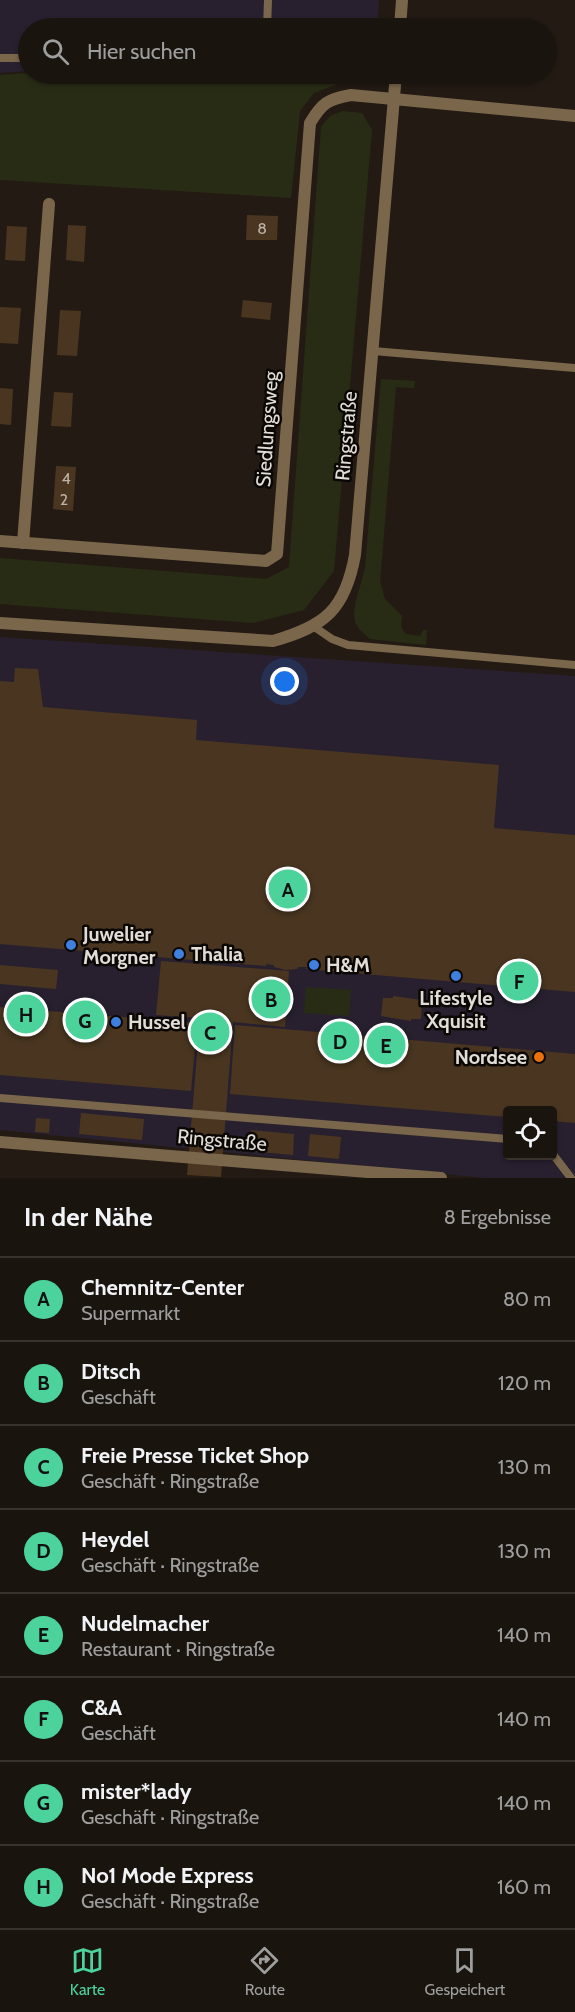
<!DOCTYPE html>
<html lang="de">
<meta charset="utf-8">
<style>
body{margin:0;font-family:Cabin,sans-serif;background:#231d17;color:#f1f3f6}
.controls{position:absolute;right:18px;bottom:18px;display:grid;overflow:hidden;border-radius:6px;box-shadow:0 2px 4px #0004}
.controls button{width:54px;height:54px;display:grid;place-items:center;padding:0;border:0;border-bottom:2px solid #38332e;background:#1a140e;color:#f1f3f6;font:30px sans-serif}
.you{position:absolute;left:285px;top:682px;width:21px;height:21px;margin:-15px;border:4px solid #fff;border-radius:50%;background:#1a73e8;box-shadow:0 0 0 9px #1a73e833}
.badge{display:grid;place-items:center;width:39px;height:39px;border-radius:50%;background:#4cd39b;color:#111;font-size:20px;font-weight:700}
.pin{position:absolute;translate:-50% -50%;border:3px solid #fff;box-shadow:0 2px 6px #0006}
.list{margin:0;padding:0;list-style:none}
h2{display:flex;justify-content:space-between;align-items:center;height:78px;margin:0;padding:0 24px;font-size:26px}
h2 small{font-size:20px;font-weight:400;color:#9f9e9e}
.list li{display:grid;grid-template-columns:39px 1fr auto;gap:18px;align-items:center;box-sizing:border-box;height:84px;padding:0 24px;border-top:2px solid #38332e}
.list b{display:block;font-size:22px;white-space:nowrap}
.list p{margin:0;font-size:20px;white-space:nowrap;color:#9f9e9e}
.list em{font-size:20px;font-style:normal;color:#9f9e9e}
.icon{flex:none;width:33px;height:33px;fill:none;stroke:currentColor;stroke-width:2;stroke-linecap:round;stroke-linejoin:round}
.map{position:relative;flex:none;width:575px;height:1178px;overflow:hidden}
.search{position:absolute;background:#1a140e;box-shadow:0 2px 4px #0004;left:18px;right:18px;top:18px;height:66px;display:flex;align-items:center;gap:15px;box-sizing:border-box;padding:0 21px;border-radius:33px;color:#9f9e9e;font-size:22px}
.sheet{height:750px;background:#1a140e}
nav{display:flex;justify-content:space-around;align-items:center;box-sizing:border-box;height:84px;border-top:2px solid #38332e;background:#1a140e;font-size:16px;color:#9f9e9e}
nav a{display:grid;justify-items:center;gap:3px}
nav .on{color:#4cd39b}
.map>svg:first-child{display:block}
.commercial{fill:#28202f;fill-rule:evenodd}
.green{fill:#292c15}
.building{fill:#4a3620}
.lines{fill:none;stroke-linecap:round;stroke-linejoin:round}
.lane{stroke:#7a664b;stroke-width:8}
.street{stroke:#7a664b;stroke-width:12}
.shop-dot{fill:#3f7fe0;stroke:#0a0704;stroke-width:2}
.food-dot{fill:#e8710a;stroke:#0a0704;stroke-width:2}
.labels{text-anchor:middle;stroke-width:5;stroke-linejoin:round;paint-order:stroke}
.number-label{font-size:16px;fill:#bcb2a8}
.street-label{font-size:20px;fill:#e2dcd6;stroke:#0a0704}
.poi-label{font-size:20px;font-weight:bold;fill:#e2dcd6;stroke:#0a0704;text-anchor:start}
</style>
<div class="map">
<svg width="575" height="1178" viewBox="0 0 575 1178">
<rect width="100%" height="100%" fill="#231b13"/>
<g class="commercial">
<path d="M 0,0 L 379,0 L 377,28 L 28,28 L 28,71 L 0,73 Z"/>
<path d="M 0,637 L 575,676 L 575,1178 L 485,1178 L 0,1130 ZM 508,1110 L 552,1110 L 552,1156 L 508,1156 Z"/>
</g>
<g class="green">
<path d="M 28,73 L 28,74 L 365,74 L 314,93 L 300,111 L 291,198 L 0,180 L 0,75 Z"/>
<path d="M 343,111 L 362,113 L 372,130 L 334,571 L 304,610 L 253,623 L 0,604 L 0,558 L 266,579 L 289,567 L 321,127 L 330,116 Z"/>
<path d="M 381,379 L 415,381 L 414,388 L 396,387 L 380,582 L 385,599 L 402,616 L 401,627 L 406,634 L 420,636 L 423,630 L 427,630 L 426,645 L 370,639 L 360,630 L 355,622 L 354,613 L 356,601 L 365,568 Z"/>
<path d="M 306,987 L 351,990 L 349,1016 L 304,1013 Z"/>
</g>
<g class="building">
<path d="M 247,215 L 278,216 L 277,240 L 246,240 Z"/>
<path d="M 68,225 L 86,226 L 84,262 L 66,260 Z"/>
<path d="M 7,226 L 27,227 L 25,261 L 5,260 Z"/>
<path d="M 243,300 L 272,303 L 270,320 L 241,317 Z"/>
<path d="M 0,307 L 21,308 L 18,344 L 0,343 Z"/>
<path d="M 60,310 L 81,311 L 77,356 L 57,355 Z"/>
<path d="M 0,388 L 13,389 L 11,425 L 0,424 Z"/>
<path d="M 54,392 L 73,393 L 71,427 L 51,426 Z"/>
<path d="M 56,466 L 76,467 L 73,511 L 53,509 Z"/>
<path d="M 15,668 L 38,669 L 43,707 L 197,720 L 196,740 L 499,765 L 494,828 L 575,835 L 575,992 L 306,969 L 307,967 L 298,967 L 297,969 L 286,970 L 274,967 L 274,965 L 266,964 L 266,966 L 0,944 L 0,681 L 14,682 Z"/>
<path d="M 161,961 L 289,971 L 285,1027 L 233,1022 L 221,1177 L 187,1175 L 200,1018 L 156,1015 Z"/>
<path d="M 0,965 L 58,970 L 56,989 L 0,984 Z"/>
<path d="M 393,996 L 422,1000 L 421,1019 L 411,1019 L 411,1021 L 381,1016 L 383,998 L 393,998 Z"/>
<path d="M 0,1007 L 197,1023 L 191,1091 L 0,1075 Z"/>
<path d="M 235,1025 L 575,1054 L 575,1123 L 552,1121 L 552,1110 L 507,1110 L 507,1117 L 230,1094 Z"/>
<path d="M 81,1113 L 144,1119 L 142,1140 L 79,1134 Z"/>
<path d="M 36,1118 L 50,1119 L 49,1133 L 35,1132 Z"/>
<path d="M 251,1130 L 294,1134 L 293,1155 L 249,1151 Z"/>
<path d="M 310,1134 L 341,1137 L 339,1159 L 308,1156 Z"/>
</g>
<g class="lines">
<g class="lane">
<path d="M 267,28 L 268,0"/>
<path d="M 0,58 L 28,58"/>
<path d="M 373,351 L 575,368"/>
<path d="M 313,626 L 332,639 L 348,645 L 575,665"/>
<path d="M 0,1098 L 508,1139"/>
<path d="M 552,1153 L 571,1178"/>
</g>
<g class="street">
<path d="M 400,28 L 402,0"/>
<path d="M 0,541 L 266,561 L 277,554 L 310,123 C 322,103 328,99 351,95 L 575,116"/>
<path d="M 23,543 L 49,204"/>
<path d="M 0,623 L 273,641 C 325,626 345,610 355,555 L 396,74"/>
<path d="M 0,1142 L 441,1178"/>
</g>
</g>
<g class="shop-dot">
<circle cx="71" cy="945" r="6"/>
<circle cx="179" cy="954" r="6"/>
<circle cx="314" cy="965" r="6"/>
<circle cx="456" cy="976" r="6"/>
<circle cx="116" cy="1022" r="6"/>
</g>
<circle class="food-dot" cx="539" cy="1057" r="6"/>
<g class="labels">
<g class="number-label">
<text x="262" y="234">8</text>
<text x="66" y="484">4</text>
<text x="64" y="505">2</text>
</g>
<g class="street-label">
<text transform="translate(267 429) rotate(-86)" y="7">Siedlungsweg</text>
<text transform="translate(346 436) rotate(-85)" y="7">Ringstraße</text>
<text transform="translate(222 1140) rotate(5)" y="7">Ringstraße</text>
</g>
<g class="poi-label">
<text x="83" y="941">Juwelier<tspan x="83" dy="23">Morgner</tspan></text>
<text x="191" y="961">Thalia</text>
<text x="326" y="972">H&amp;M</text>
<text x="456" y="1005" text-anchor="middle">Lifestyle<tspan x="456" dy="23">Xquisit</tspan></text>
<text x="128" y="1029">Hussel</text>
<text x="527" y="1064" text-anchor="end">Nordsee</text>
</g>
</g>
</svg>
<div class="controls">
<button><svg class="icon" aria-label="locate" viewBox="0 0 24 24"><circle cx="12" cy="12" r="6"/><path d="M12 2v4M12 18v4M2 12h4M18 12h4"/></svg></button>
</div>
<div class="you"></div>
<div class="pin badge" style="left:288px;top:889px">A</div>
<div class="pin badge" style="left:271px;top:999px">B</div>
<div class="pin badge" style="left:210px;top:1032px">C</div>
<div class="pin badge" style="left:340px;top:1041px">D</div>
<div class="pin badge" style="left:386px;top:1045px">E</div>
<div class="pin badge" style="left:519px;top:981px">F</div>
<div class="pin badge" style="left:85px;top:1020px">G</div>
<div class="pin badge" style="left:26px;top:1014px">H</div>
<div class="search"><svg class="icon" aria-label="search" viewBox="0 0 24 24"><circle cx="10" cy="10" r="6"/><path d="M15 15l6 6"/></svg>Hier suchen</div>
</div>
<section class="sheet">
<h2>In der Nähe<small>8 Ergebnisse</small></h2>
<ul class="list">
<li><span class="badge">A</span><div><b>Chemnitz-Center</b><p>Supermarkt</p></div><em>80 m</em></li>
<li><span class="badge">B</span><div><b>Ditsch</b><p>Geschäft</p></div><em>120 m</em></li>
<li><span class="badge">C</span><div><b>Freie Presse Ticket Shop</b><p>Geschäft · Ringstraße</p></div><em>130 m</em></li>
<li><span class="badge">D</span><div><b>Heydel</b><p>Geschäft · Ringstraße</p></div><em>130 m</em></li>
<li><span class="badge">E</span><div><b>Nudelmacher</b><p>Restaurant · Ringstraße</p></div><em>140 m</em></li>
<li><span class="badge">F</span><div><b>C&amp;A</b><p>Geschäft</p></div><em>140 m</em></li>
<li><span class="badge">G</span><div><b>mister*lady</b><p>Geschäft · Ringstraße</p></div><em>140 m</em></li>
<li><span class="badge">H</span><div><b>No1 Mode Express</b><p>Geschäft · Ringstraße</p></div><em>160 m</em></li>
</ul>
</section>
<nav>
<a class="on"><svg class="icon" aria-label="map" viewBox="0 0 24 24"><path d="M3 6l6-2 6 2 6-2v14l-6 2-6-2-6 2zM9 4v14M15 6v14"/></svg>Karte</a>
<a><svg class="icon" aria-label="directions" viewBox="0 0 24 24"><path d="M12 3l9 9-9 9-9-9zM9 14v-3h6M13 9l2 2-2 2"/></svg>Route</a>
<a><svg class="icon" aria-label="saved" viewBox="0 0 24 24"><path d="M7 4h10v16l-5-4-5 4z"/></svg>Gespeichert</a>
</nav>
